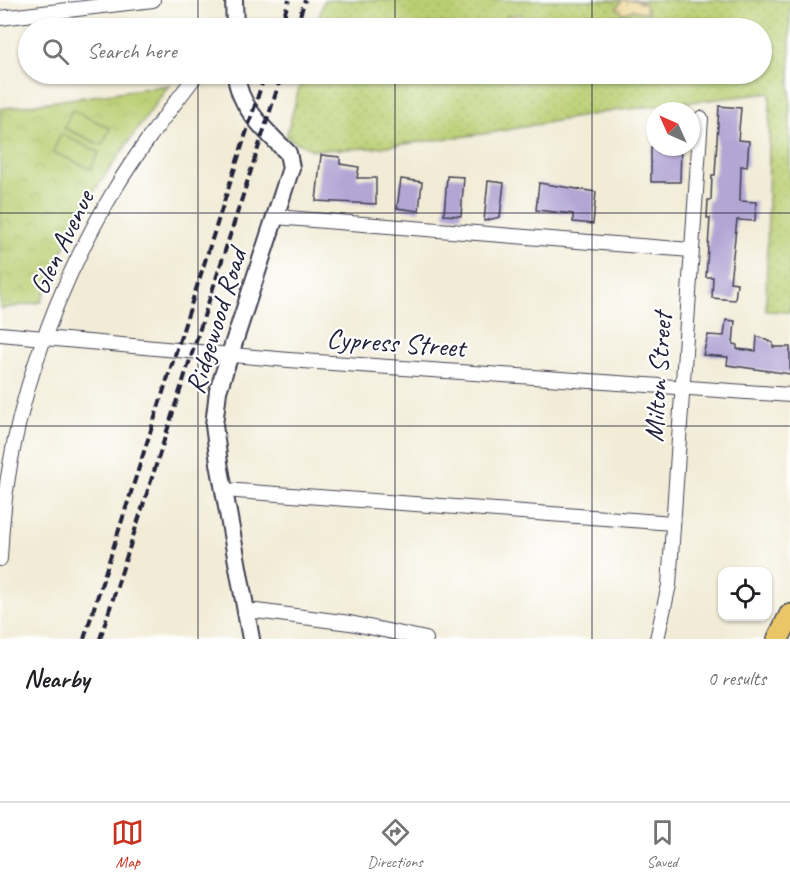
<!DOCTYPE html>
<style>
body{margin:0;font-family:Caveat,sans-serif;background:#f2f2f2;color:#202124}
.controls{position:absolute;right:18px;bottom:18px;display:grid;overflow:hidden;border-radius:12px;box-shadow:0 2px 4px #0004}
.controls button{width:54px;height:54px;display:grid;place-items:center;padding:0;border:0;border-bottom:2px solid #e0e0e0;background:#fff;color:#202124;font:30px sans-serif}
.compass{position:absolute;left:646px;top:102px;width:54px;height:54px;border-radius:50%;background:#fff;box-shadow:0 2px 4px #0004;rotate:315deg}
.list{margin:0;padding:0;list-style:none}
h2{display:flex;justify-content:space-between;align-items:center;height:78px;margin:0;padding:0 24px;font-size:26px}
h2 small{font-size:20px;font-weight:400;color:#757577}
.icon{flex:none;width:33px;height:33px;fill:none;stroke:currentColor;stroke-width:2;stroke-linecap:round;stroke-linejoin:round}
.map{position:relative;flex:none;width:790px;height:639px;overflow:hidden}
.search{position:absolute;background:#fff;box-shadow:0 2px 4px #0004;left:18px;right:18px;top:18px;height:66px;display:flex;align-items:center;gap:15px;box-sizing:border-box;padding:0 21px;border-radius:33px;color:#757577;font-size:22px}
.sheet{height:162px;background:#fff}
nav{display:flex;justify-content:space-around;align-items:center;box-sizing:border-box;height:84px;border-top:2px solid #e0e0e0;background:#fff;font-size:16px;color:#757577}
nav a{display:grid;justify-items:center;gap:3px}
nav .on{color:#c8321e}
.map>svg:first-child{display:block}
.grass{fill:url(#grass-dots);stroke:#6e7856;stroke-width:1.5}
.sand{fill:url(#sand-dots);stroke:#887e6c;stroke-width:1.5}
.park{fill:url(#park-crowns);stroke:#6e7856;stroke-width:1.5}
.pitch{fill:#b9ce71;stroke:#6e7856;stroke-width:1.5}
.building{fill:#b3a6d4}
.lines{fill:none;stroke-linecap:round;stroke-linejoin:round}
.minor-casing{stroke:#414052;stroke-width:16}
.tertiary-casing{stroke:#414052;stroke-width:20}
.primary-casing{stroke:#414052;stroke-width:24}
.minor{stroke:#fff;stroke-width:14}
.tertiary{stroke:#fff;stroke-width:16}
.primary{stroke:#ebc669;stroke-width:21}
.rail{stroke:#22223b;stroke-width:4;stroke-dasharray:9 4.5;stroke-linecap:butt}
.grid{fill:none;stroke:#22223b;stroke-width:1.5;stroke-opacity:0.55}
.labels{text-anchor:middle;stroke-width:4.5;stroke-linejoin:round;paint-order:stroke}
.street-label{font-size:28px;fill:#22223b;stroke:#fff}
</style>
<div class="map">
<svg width="790" height="639" viewBox="0 0 790 639">
<defs>
<pattern id="grass-dots" width="8" height="8" patternUnits="userSpaceOnUse" patternTransform="scale(1.5)"><rect width="8" height="8" fill="#b9ce71"/><path d="M2 2h.1M6 6h.1" fill="none" stroke="#9fb163" stroke-width="1.8" stroke-linecap="round"/></pattern>
<pattern id="sand-dots" width="8" height="8" patternUnits="userSpaceOnUse" patternTransform="scale(1.5)"><rect width="8" height="8" fill="#eeda9e"/><path d="M2 2h.1M6 6h.1" fill="none" stroke="#ccbb89" stroke-width="1.8" stroke-linecap="round"/></pattern>
<pattern id="park-crowns" width="20" height="18" patternUnits="userSpaceOnUse" patternTransform="scale(1.5)"><rect width="20" height="18" fill="#b9ce71"/><path d="M2 6a3 3 0 1 1 6 0M12 15a3 3 0 1 1 6 0" fill="none" stroke="#9fb163"/></pattern>
</defs>
<rect width="100%" height="100%" fill="#fff"/>
<filter id="ink" filterUnits="userSpaceOnUse"><feTurbulence type="fractalNoise" baseFrequency=".0167" numOctaves="2"/><feDisplacementMap in="SourceGraphic" scale="12" xChannelSelector="R" yChannelSelector="G"/><feConvolveMatrix kernelMatrix="1 2 1 2 8 2 1 2 1" color-interpolation-filters="sRGB"/></filter>
<filter id="wash" filterUnits="userSpaceOnUse"><feTurbulence type="fractalNoise" baseFrequency=".008" numOctaves="4" result="noise"/><feDisplacementMap in="SourceGraphic" scale="24" xChannelSelector="R" yChannelSelector="G"/><feGaussianBlur stdDeviation="1.35" result="paint"/><feColorMatrix in="noise" values="0 0 0 0 0 0 0 0 0 0 0 0 0 0 0 0 0 1.4 0 .05"/><feComposite in="paint" operator="in"/></filter>
<g filter="url(#wash)">
<rect width="100%" height="100%" fill="#f2ecd7"/>
<path class="grass" d="M 324,0 L 790,0 L 790,312 L 766,311 L 770,93 L 612,111 L 490,133 L 373,148 L 313,150 L 286,137 L 303,74 L 762,74 L 762,28 L 316,28 Z"/>
<g class="sand">
<path d="M 622,0 L 635,0 L 645,4 L 648,13 L 633,10 L 623,14 L 617,8 Z"/>
<path d="M 522,14 L 524,25 L 518,28 L 506,27 L 507,16 Z"/>
</g>
<path class="park" d="M 169,85 L 96,188 L 63,250 L 41,302 L 0,309 L 0,109 Z"/>
<g class="pitch">
<path d="M 72,110 L 110,128 L 102,145 L 64,128 Z"/>
<path d="M 61,134 L 99,152 L 91,169 L 53,152 Z"/>
</g>
<g id="blocks">
<g class="building">
<path d="M 719,106 L 741,108 L 738,140 L 749,141 L 747,167 L 741,166 L 740,201 L 756,202 L 755,221 L 737,220 L 730,282 L 737,283 L 735,300 L 712,298 L 713,277 L 706,277 L 710,218 L 707,218 L 708,200 L 711,200 L 712,175 L 715,175 Z"/>
<path d="M 651,147 L 681,147 L 680,182 L 651,182 Z"/>
<path d="M 321,155 L 340,157 L 340,164 L 359,167 L 357,178 L 376,178 L 376,204 L 316,201 Z"/>
<path d="M 447,176 L 464,177 L 461,216 L 444,215 Z"/>
<path d="M 401,179 L 422,182 L 419,211 L 397,208 Z"/>
<path d="M 488,181 L 504,183 L 500,217 L 484,221 Z"/>
<path d="M 539,183 L 596,192 L 593,224 L 573,222 L 573,214 L 536,210 Z"/>
<path d="M 726,320 L 735,321 L 733,344 L 737,345 L 737,349 L 756,351 L 757,336 L 773,343 L 773,347 L 790,347 L 790,374 L 727,365 L 728,357 L 703,355 L 708,335 L 724,336 Z"/>
</g>
</g>
</g>
<g filter="url(#ink)">
<use href="#blocks" fill-opacity="0" stroke="#414052" stroke-width="1.5"/>
<g class="lines">
<g class="minor-casing">
<g id="minor">
<path d="M 0,18 L 153,0"/>
<path d="M 275,217 L 691,250"/>
<path d="M 0,334 L 289,360 L 790,395"/>
<path d="M 224,490 L 673,523"/>
<path d="M 0,559 C 5,428 48,301 115,189 C 139,149 169,111 197,74"/>
<path d="M 245,613 L 256,611 L 350,623 L 426,639"/>
<path d="M 657,639 L 669,585 L 701,118"/>
</g>
</g>
<g class="tertiary-casing">
<g id="tertiary">
<path d="M 234,0 L 235,28"/>
<path d="M 236,74 C 238,107 266,131 288,153 L 291,168 L 218,391 L 214,425 L 219,463 L 251,639"/>
</g>
</g>
<g class="primary-casing">
<path id="primary" d="M 778,639 L 790,615"/>
</g>
<use href="#minor" class="minor"/>
<use href="#tertiary" class="tertiary"/>
<use href="#primary" class="primary"/>
<g class="rail">
<path d="M 280,28 L 289,0"/>
<path d="M 296,28 L 305,0"/>
<path d="M 84,639 L 265,74"/>
<path d="M 100,639 L 282,74"/>
</g>
</g>
</g>
<path class="grid" d="M 198,0 L 198,28M 395,0 L 395,28M 592,0 L 592,28M 198,74 L 198,639M 395,74 L 395,639M 592,74 L 592,639M 0,213 L 790,213M 0,426 L 790,426"/>
<g class="labels">
<g class="street-label">
<text transform="translate(61 242) rotate(-64)" y="10">Glen Avenue</text>
<text transform="translate(215 321) rotate(-73)" y="10">Ridgewood Road</text>
<text transform="translate(396 342) rotate(4)" y="10">Cypress Street</text>
<text transform="translate(657 377) rotate(-86)" y="10">Milton Street</text>
</g>
</g>
</svg>
<div class="controls">
<button><svg class="icon" aria-label="locate" viewBox="0 0 24 24"><circle cx="12" cy="12" r="6"/><path d="M12 2v4M12 18v4M2 12h4M18 12h4"/></svg></button>
</div>
<svg class="compass" viewBox="-18 -18 36 36"><path d="M0-13l5 13h-10z" fill="#e53935"/><path d="M0 13l5-13h-10z" fill="#757577"/></svg>
<div class="search"><svg class="icon" aria-label="search" viewBox="0 0 24 24"><circle cx="10" cy="10" r="6"/><path d="M15 15l6 6"/></svg>Search here</div>
</div>
<section class="sheet">
<h2>Nearby<small>0 results</small></h2>
<ul class="list">
</ul>
</section>
<nav>
<a class="on"><svg class="icon" aria-label="map" viewBox="0 0 24 24"><path d="M3 6l6-2 6 2 6-2v14l-6 2-6-2-6 2zM9 4v14M15 6v14"/></svg>Map</a>
<a><svg class="icon" aria-label="directions" viewBox="0 0 24 24"><path d="M12 3l9 9-9 9-9-9zM9 14v-3h6M13 9l2 2-2 2"/></svg>Directions</a>
<a><svg class="icon" aria-label="saved" viewBox="0 0 24 24"><path d="M7 4h10v16l-5-4-5 4z"/></svg>Saved</a>
</nav>
